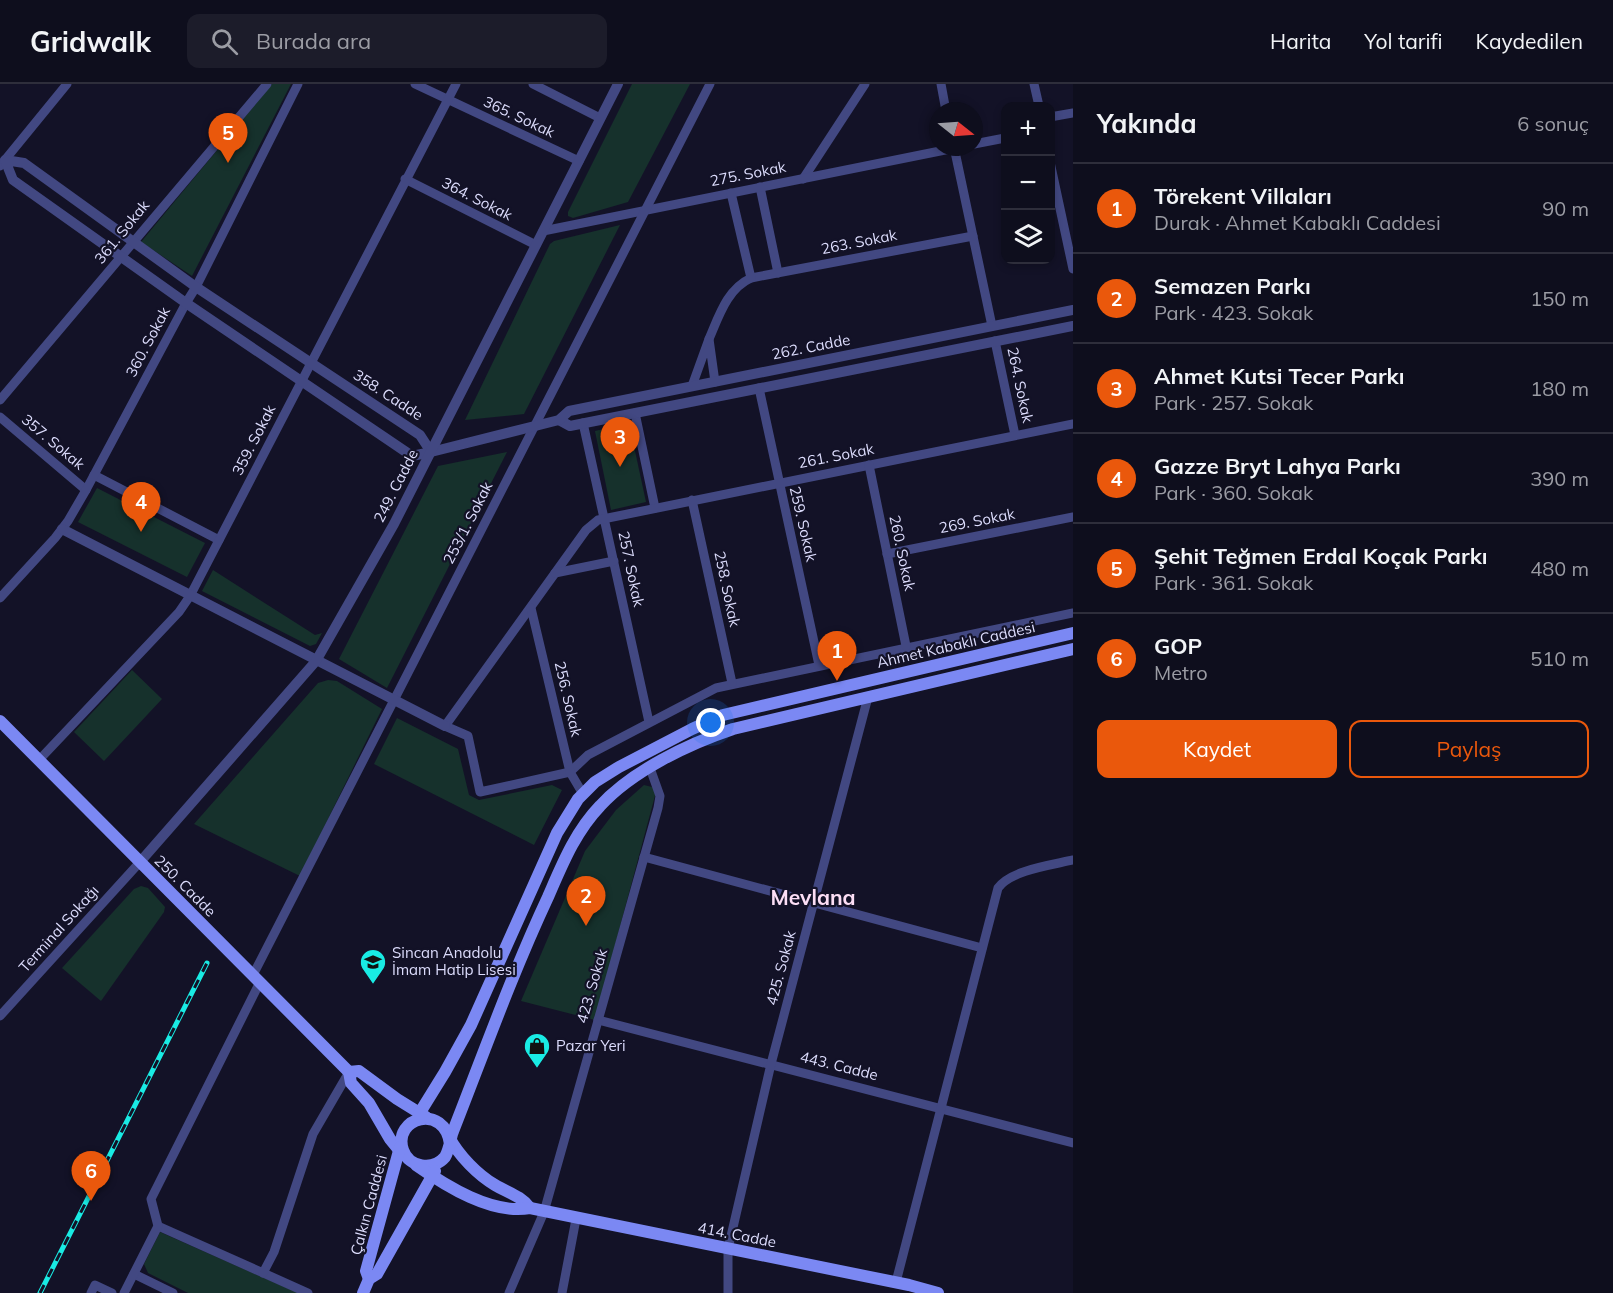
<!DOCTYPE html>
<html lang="tr">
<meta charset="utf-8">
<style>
body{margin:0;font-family:Mulish,sans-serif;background:#1c1c2a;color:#f1f3f6}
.controls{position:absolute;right:18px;top:18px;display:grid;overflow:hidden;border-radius:12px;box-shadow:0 3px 9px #0003}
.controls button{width:54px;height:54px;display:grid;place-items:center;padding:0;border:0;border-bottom:2px solid #2e2e3b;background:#0e0e1d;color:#f1f3f6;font:30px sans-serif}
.compass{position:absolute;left:929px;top:18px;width:54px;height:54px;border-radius:50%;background:#0e0e1d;box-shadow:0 3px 9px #0003;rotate:107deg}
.you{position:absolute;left:711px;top:639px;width:21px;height:21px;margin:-15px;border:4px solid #fff;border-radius:50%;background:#1a73e8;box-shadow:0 0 0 9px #1a73e833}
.badge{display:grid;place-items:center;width:39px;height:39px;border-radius:50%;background:#ea580c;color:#fff;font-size:20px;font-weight:700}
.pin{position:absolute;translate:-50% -50px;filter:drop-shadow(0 2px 3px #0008)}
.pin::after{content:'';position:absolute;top:32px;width:21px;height:18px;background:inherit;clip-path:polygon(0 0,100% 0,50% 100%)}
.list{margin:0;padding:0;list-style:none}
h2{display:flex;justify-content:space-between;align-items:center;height:78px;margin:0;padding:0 24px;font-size:26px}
h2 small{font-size:20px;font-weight:400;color:#9b9ca4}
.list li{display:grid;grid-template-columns:39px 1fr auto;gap:18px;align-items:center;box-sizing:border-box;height:90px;padding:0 24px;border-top:2px solid #2e2e3b}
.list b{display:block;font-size:22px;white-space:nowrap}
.list p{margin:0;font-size:20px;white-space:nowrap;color:#9b9ca4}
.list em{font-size:20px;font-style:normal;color:#9b9ca4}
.actions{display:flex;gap:12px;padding:18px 24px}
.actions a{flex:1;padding:14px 0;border:2px solid #ea580c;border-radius:12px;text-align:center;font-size:21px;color:#ea580c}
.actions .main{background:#ea580c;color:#fff}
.icon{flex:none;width:33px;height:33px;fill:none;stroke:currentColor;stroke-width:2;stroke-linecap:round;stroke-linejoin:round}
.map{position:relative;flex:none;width:1073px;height:1209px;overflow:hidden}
header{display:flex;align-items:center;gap:36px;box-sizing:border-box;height:84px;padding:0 30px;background:#0e0e1d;border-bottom:2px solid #2e2e3b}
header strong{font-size:28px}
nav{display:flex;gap:33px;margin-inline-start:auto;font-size:21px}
.search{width:420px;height:54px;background:#1c1c2a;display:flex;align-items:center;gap:15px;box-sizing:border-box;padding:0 21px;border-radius:12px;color:#9b9ca4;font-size:22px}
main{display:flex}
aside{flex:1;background:#0e0e1d}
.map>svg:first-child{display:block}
.green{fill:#16312c}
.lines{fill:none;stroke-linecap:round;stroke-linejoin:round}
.minor{stroke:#424882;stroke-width:9}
.tertiary{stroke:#424882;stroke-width:10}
.secondary{stroke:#7b88f3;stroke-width:12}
.rail-casing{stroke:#19ebe4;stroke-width:5}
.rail{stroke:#131227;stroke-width:3;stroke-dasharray:9;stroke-linecap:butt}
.labels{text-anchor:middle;stroke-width:4.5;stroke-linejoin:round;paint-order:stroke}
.street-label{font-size:15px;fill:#dcdcfc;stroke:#131227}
.poi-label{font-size:15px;fill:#dcdcfc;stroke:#131227;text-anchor:start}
.district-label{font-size:21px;font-weight:bold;fill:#fcdef5;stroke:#131227}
</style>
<header>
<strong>Gridwalk</strong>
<div class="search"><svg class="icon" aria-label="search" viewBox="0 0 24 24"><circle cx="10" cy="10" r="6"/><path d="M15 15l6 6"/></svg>Burada ara</div>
<nav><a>Harita</a><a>Yol tarifi</a><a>Kaydedilen</a></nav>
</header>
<main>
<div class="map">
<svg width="1073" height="1209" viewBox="0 0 1073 1209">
<rect width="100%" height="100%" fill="#131227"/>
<g class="green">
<path d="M 272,0 L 291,0 L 192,192 L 141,158 Z"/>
<path d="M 632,0 L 690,0 L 628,118 L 573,134 L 568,132 L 568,128 Z"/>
<path d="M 620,141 L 524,330 L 465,336 L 550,160 L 554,157 Z"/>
<path d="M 629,339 L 646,418 L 611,426 L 595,347 Z"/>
<path d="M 507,368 L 387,604 L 339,575 L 438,382 Z"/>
<path d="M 97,404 L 205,459 L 187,493 L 78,438 Z"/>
<path d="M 213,486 L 315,551 L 322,549 L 316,560 L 310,562 L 202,507 Z"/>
<path d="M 132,586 L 162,615 L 104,677 L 74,648 Z"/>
<path d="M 328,596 L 337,597 L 382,625 L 300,792 L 194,740 L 318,599 Z"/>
<path d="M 397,634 L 458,665 L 469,711 L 479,716 L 552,701 L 562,706 L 534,761 L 374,680 Z"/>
<path d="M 644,701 L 652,703 L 656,708 L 595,936 L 521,917 L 585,767 L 616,726 Z"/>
<path d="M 141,802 L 148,804 L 165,823 L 164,828 L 101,917 L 62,884 L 134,805 Z"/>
<path d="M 160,1148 L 298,1209 L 188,1209 L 148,1189 L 144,1180 Z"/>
</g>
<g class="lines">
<g class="minor">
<path d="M 415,0 L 579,77"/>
<path d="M 533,0 L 600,34"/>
<path d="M 941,0 L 946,27"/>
<path d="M 1034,0 L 1039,22"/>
<path d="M 1050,33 L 1073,29"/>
<path d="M 974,60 L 1005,54"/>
<path d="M 954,63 L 992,242"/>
<path d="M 1050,78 L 1073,185"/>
<path d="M 0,82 L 67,0"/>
<path d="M 405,95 L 536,161"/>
<path d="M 803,95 L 865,0"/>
<path d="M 760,103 L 778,189"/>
<path d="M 543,147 L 960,63"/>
<path d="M 751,194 L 973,152"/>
<path d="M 709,255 C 719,232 727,205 751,194 L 731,109"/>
<path d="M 995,257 L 1015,351"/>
<path d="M 692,302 L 709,255 L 715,298"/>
<path d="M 759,304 L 819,581"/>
<path d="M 0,316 L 267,0"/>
<path d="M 635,329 L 655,424"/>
<path d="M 0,333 L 86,406"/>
<path d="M 583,339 L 649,638"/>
<path d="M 1073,340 L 598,436 L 586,446 L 445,642 L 468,652 L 480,708 L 570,688 L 588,671 L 716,604 L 1073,529"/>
<path d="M 869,381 L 906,562"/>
<path d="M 94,391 L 219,456"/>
<path d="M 692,416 L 732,599"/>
<path d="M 887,470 L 1073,433"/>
<path d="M 555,489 L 614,477"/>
<path d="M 0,514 L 55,454 L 68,437 L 86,406 L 186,219 L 196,203 L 298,0"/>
<path d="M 531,524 L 570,688 L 583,710"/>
<path d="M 39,676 L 179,528 L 190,512 L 456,0"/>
<path d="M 644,773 L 982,864"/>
<path d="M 253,891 L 710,0"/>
<path d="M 0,932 L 140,778"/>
<path d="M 598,936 L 1073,1059"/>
<path d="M 158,1142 L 308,1209"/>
<path d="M 263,1189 L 274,1168 L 313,1050 L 349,988"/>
<path d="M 134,1190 L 173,1209"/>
<path d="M 896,1198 L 998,804 C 1011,786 1052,781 1073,776"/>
<path d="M 91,1209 L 95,1201 L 112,1209"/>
<path d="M 124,1209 L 158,1142 L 151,1115 L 260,898"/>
<path d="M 509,1209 L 544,1128 L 658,724 L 660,712 L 650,684"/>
<path d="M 562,1209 L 576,1135"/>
<path d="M 728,1209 L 728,1165 L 771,980 L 868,613"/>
</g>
<g class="tertiary">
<path d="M 559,336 L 570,342 L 1073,242"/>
<path d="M 431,368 L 420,351 L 196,203 L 24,79 L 5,76 L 13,96 L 186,219 L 412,372 L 431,368 L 559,336 L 569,327 L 1073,226"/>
<path d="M 62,445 L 445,642"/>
<path d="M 140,778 L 316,577 L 394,440 L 618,0"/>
</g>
<g class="secondary">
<path d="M 0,637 L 349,988 L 351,999 L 369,1019 L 390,1055 L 403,1071"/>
<path d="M 349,988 L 359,987 L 397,1015 L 426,1033"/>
<path d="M 419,1030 L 445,988 L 471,941 L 557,749 L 578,715 L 595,698 L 619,683 L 692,645 L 723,631 L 1073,549"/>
<path d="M 449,1053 C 459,1072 478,1091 495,1101 C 509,1109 521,1112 530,1124"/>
<path d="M 450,1060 C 445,1019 392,1033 403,1066 C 409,1084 433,1087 445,1073 C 449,1066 450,1058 452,1050 C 483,971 512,890 548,813 C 562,781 575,748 600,722 C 632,687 688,660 733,645 L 1073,565"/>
<path d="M 416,1081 C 446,1102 492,1131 530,1124 L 909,1201 L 938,1209"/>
<path d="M 369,1195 L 366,1187 L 400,1063"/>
<path d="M 363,1209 L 369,1195 L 377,1190 L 435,1087"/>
</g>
<g class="rail-casing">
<path id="rail" d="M 40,1209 L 207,879"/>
</g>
<use href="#rail" class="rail"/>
</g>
<defs>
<g id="school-pin" transform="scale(1.35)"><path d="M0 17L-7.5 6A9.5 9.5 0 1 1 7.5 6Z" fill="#19ebe4" stroke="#131227"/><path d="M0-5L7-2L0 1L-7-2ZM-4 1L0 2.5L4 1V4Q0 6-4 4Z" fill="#111"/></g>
<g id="shop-pin" transform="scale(1.35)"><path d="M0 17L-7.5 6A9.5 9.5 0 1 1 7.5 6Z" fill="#19ebe4" stroke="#131227"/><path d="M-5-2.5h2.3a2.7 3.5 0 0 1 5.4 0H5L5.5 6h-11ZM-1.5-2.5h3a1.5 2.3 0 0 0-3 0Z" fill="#111"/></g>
</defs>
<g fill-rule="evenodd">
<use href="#school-pin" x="373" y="878"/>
<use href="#shop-pin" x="537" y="962"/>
</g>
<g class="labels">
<g class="street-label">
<text transform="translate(519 33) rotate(25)" y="5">365. Sokak</text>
<text transform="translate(748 90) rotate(-11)" y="5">275. Sokak</text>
<text transform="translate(477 115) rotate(27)" y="5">364. Sokak</text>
<text transform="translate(122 148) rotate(-51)" y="5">361. Sokak</text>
<text transform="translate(859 158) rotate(-11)" y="5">263. Sokak</text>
<text transform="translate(148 258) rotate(-62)" y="5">360. Sokak</text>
<text transform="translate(811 263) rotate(-11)" y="5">262. Cadde</text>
<text transform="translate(1020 301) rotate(78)" y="5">264. Sokak</text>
<text transform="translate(388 311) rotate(33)" y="5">358. Cadde</text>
<text transform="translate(254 356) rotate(-63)" y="5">359. Sokak</text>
<text transform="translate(53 358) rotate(40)" y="5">357. Sokak</text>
<text transform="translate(836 372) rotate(-11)" y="5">261. Sokak</text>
<text transform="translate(396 402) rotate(-63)" y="5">249. Cadde</text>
<text transform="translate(977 437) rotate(-11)" y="5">269. Sokak</text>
<text transform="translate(468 439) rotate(-63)" y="5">253/1. Sokak</text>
<text transform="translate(803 440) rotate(77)" y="5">259. Sokak</text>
<text transform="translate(902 469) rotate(78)" y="5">260. Sokak</text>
<text transform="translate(631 485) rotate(78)" y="5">257. Sokak</text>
<text transform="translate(727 505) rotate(78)" y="5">258. Sokak</text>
<text transform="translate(956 561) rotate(-13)" y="5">Ahmet Kabaklı Caddesi</text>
<text transform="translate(568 615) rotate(77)" y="5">256. Sokak</text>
<text transform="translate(185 802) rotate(45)" y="5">250. Cadde</text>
<text transform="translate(59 845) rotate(-48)" y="5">Terminal Sokağı</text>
<text transform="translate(781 884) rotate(-75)" y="5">425. Sokak</text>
<text transform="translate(592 902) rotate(-74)" y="5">423. Sokak</text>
<text transform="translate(839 982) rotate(14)" y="5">443. Cadde</text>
<text transform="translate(369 1121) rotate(-75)" y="5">Çalkın Caddesi</text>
<text transform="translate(737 1151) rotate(11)" y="5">414. Cadde</text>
</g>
<g class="poi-label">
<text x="392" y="874">Sincan Anadolu<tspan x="392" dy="17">İmam Hatip Lisesi</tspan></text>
<text x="556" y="967">Pazar Yeri</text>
</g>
<g class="district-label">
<text x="813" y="821">Mevlana</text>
</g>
</g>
</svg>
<div class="controls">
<button>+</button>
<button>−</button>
<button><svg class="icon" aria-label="layers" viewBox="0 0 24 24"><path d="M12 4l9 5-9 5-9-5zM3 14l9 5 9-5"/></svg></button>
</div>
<svg class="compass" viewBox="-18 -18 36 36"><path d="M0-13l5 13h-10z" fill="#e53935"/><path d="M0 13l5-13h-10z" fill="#9b9ca4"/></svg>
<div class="you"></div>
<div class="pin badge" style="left:837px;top:597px">1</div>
<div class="pin badge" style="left:586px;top:842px">2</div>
<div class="pin badge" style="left:620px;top:383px">3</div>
<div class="pin badge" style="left:141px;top:448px">4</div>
<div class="pin badge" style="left:228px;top:79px">5</div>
<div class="pin badge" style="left:91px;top:1117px">6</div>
</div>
<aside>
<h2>Yakında<small>6 sonuç</small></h2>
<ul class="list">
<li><span class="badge">1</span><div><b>Törekent Villaları</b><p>Durak · Ahmet Kabaklı Caddesi</p></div><em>90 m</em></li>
<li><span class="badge">2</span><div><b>Semazen Parkı</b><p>Park · 423. Sokak</p></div><em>150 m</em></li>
<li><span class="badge">3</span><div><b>Ahmet Kutsi Tecer Parkı</b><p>Park · 257. Sokak</p></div><em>180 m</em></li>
<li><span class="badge">4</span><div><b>Gazze Bryt Lahya Parkı</b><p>Park · 360. Sokak</p></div><em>390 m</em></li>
<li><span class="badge">5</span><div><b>Şehit Teğmen Erdal Koçak Parkı</b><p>Park · 361. Sokak</p></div><em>480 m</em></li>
<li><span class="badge">6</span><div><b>GOP</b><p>Metro</p></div><em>510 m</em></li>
</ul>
<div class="actions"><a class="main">Kaydet</a><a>Paylaş</a></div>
</aside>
</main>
